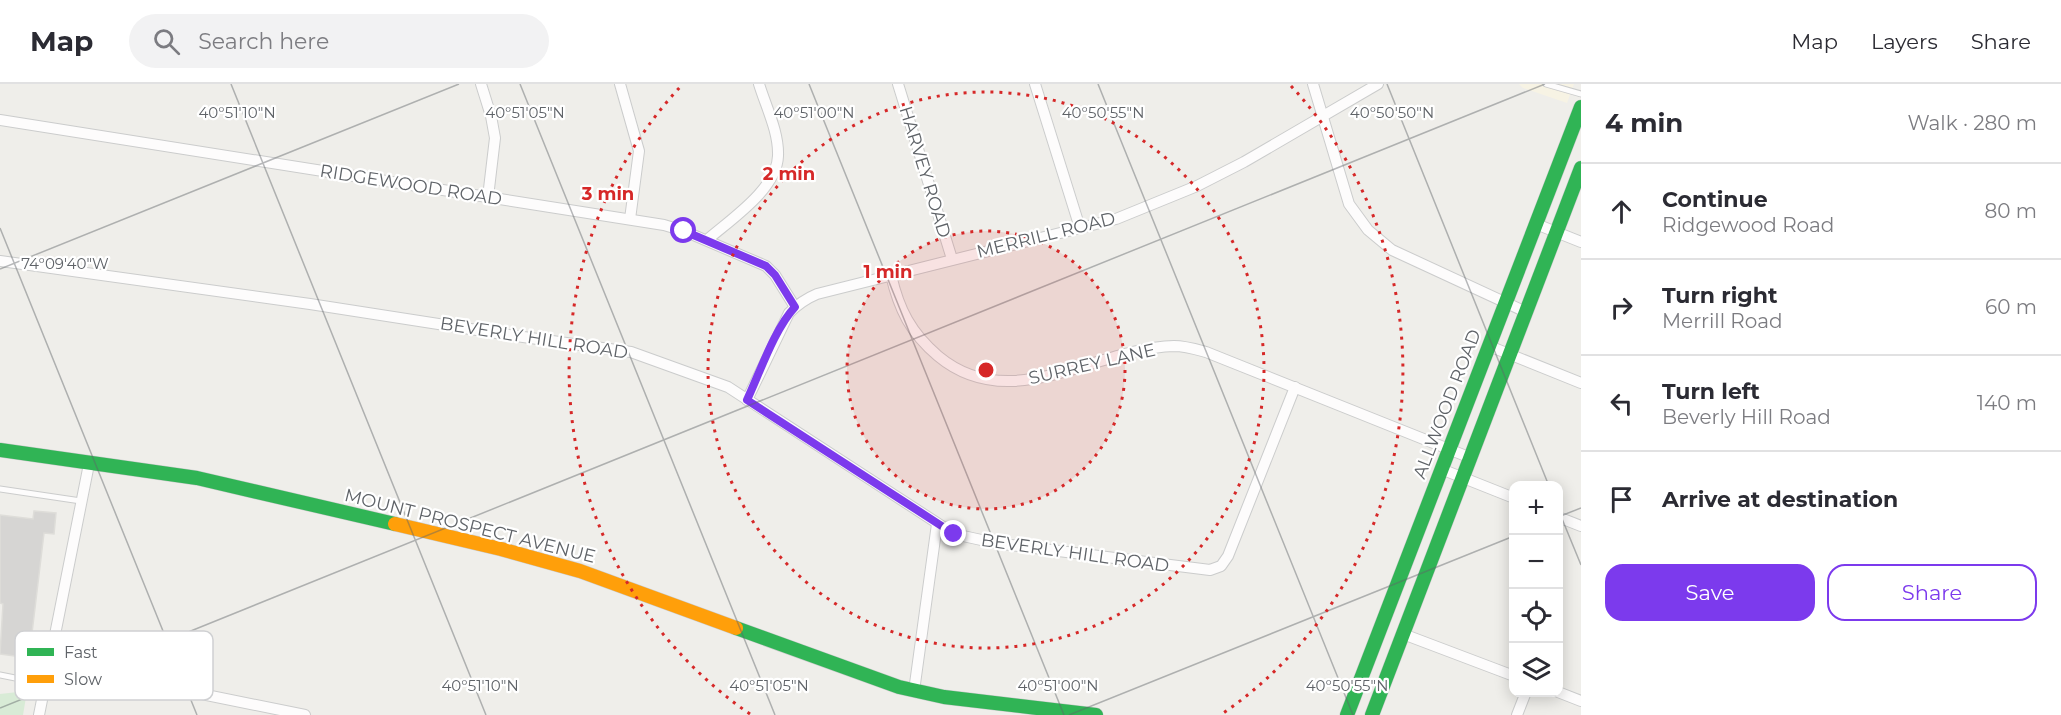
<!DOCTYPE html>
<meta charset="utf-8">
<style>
body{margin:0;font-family:Montserrat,sans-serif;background:#f2f2f3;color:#2b2b33}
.controls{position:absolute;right:18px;bottom:18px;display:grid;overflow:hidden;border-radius:12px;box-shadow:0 3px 15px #0003}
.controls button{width:54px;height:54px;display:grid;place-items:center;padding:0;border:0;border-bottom:2px solid #e1e1e2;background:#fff;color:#2b2b33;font:30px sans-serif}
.stop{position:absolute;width:18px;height:18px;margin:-14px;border:4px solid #7c3aed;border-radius:50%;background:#fff}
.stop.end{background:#7c3aed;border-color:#fff;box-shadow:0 2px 6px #0008}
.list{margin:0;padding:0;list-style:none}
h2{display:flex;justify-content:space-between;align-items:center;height:78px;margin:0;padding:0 24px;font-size:26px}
h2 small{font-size:20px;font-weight:400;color:#7c7c81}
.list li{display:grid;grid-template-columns:39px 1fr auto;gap:18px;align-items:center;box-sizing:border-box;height:96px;padding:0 24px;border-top:2px solid #e1e1e2}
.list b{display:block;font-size:22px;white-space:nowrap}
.list p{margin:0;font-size:20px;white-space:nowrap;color:#7c7c81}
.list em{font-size:20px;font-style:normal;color:#7c7c81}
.actions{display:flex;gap:12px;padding:18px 24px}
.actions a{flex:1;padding:14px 0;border:2px solid #7c3aed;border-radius:18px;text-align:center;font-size:21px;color:#7c3aed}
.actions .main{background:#7c3aed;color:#fff}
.icon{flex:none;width:33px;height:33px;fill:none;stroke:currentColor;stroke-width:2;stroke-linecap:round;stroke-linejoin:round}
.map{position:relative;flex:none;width:1581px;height:631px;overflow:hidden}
header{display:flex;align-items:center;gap:36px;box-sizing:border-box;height:84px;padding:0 30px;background:#fff;border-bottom:2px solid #e1e1e2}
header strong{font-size:28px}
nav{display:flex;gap:33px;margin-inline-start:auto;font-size:21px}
.search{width:420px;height:54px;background:#f2f2f3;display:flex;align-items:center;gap:15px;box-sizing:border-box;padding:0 21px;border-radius:33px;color:#7c7c81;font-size:22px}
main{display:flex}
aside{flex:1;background:#fff}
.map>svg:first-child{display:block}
.commercial{fill:#f7f3e4}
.green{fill:#d8ebd6}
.building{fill:#d6d5d3;stroke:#deddd9;stroke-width:1.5}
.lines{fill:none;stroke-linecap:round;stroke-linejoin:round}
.lane-casing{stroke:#cbcccc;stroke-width:7}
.street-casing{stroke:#cbcccc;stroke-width:12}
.fast-casing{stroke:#cacacb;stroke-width:15}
.slow-casing{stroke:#cacacb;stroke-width:15}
.lane{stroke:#fdfcfc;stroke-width:5}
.street{stroke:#fdfcfc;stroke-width:10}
.fast{stroke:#30b455;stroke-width:14}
.slow{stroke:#ff9f0a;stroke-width:14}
.route{stroke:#7c3aed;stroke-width:8}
.ticks{fill:none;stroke:#5f6368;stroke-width:1.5;stroke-opacity:0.45}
.ring{fill:none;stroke:#d62828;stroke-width:3;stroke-dasharray:3 6}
.labels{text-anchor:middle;stroke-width:4.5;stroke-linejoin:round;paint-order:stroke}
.street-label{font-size:18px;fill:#5f6368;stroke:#fff}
.key{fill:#fff;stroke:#cfd0d2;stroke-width:1.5}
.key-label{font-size:16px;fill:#5f6368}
.ticks-label{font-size:15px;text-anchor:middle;fill:#5f6368;stroke:#fff;stroke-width:4.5;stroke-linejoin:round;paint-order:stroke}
.centre{fill:#d62828;stroke:#fff;stroke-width:3}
.ring-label{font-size:18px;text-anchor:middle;font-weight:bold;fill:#d62828;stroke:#fff;stroke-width:4.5;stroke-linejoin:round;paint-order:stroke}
</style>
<header>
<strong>Map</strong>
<div class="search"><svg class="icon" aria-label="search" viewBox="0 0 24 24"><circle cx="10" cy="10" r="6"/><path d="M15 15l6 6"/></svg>Search here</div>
<nav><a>Map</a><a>Layers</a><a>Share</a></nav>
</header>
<main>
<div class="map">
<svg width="1581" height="631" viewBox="0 0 1581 631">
<rect width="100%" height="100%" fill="#efeeea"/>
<path class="commercial" d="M 1519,0 L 1574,0 L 1567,19 L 1523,4 Z"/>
<path class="green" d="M 27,607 L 23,631 L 0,631 L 0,610 Z"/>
<path class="building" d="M 34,427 L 56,429 L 54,450 L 44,449 L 29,574 L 0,570 L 3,520 L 0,519 L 0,431 L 33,435 Z"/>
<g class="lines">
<g class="lane-casing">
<g id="lane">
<path d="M 1546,0 L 1581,10"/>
<path d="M 0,405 L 81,417"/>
<path d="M 0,591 L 45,600"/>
</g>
</g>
<g class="street-casing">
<g id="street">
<path d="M 481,0 L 491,32 L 495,54 L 488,113"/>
<path d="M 620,0 L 639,67 L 630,135"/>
<path d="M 898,0 L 952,175"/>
<path d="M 1035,0 L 1080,144"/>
<path d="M 1313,0 L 1349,120 L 1368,146 L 1392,166 L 1526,228"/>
<path d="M 0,36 L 664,141 L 684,147 L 766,182 L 775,191 L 795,223"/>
<path d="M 1536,140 L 1581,158"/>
<path d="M 707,156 C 730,136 777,105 778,72 C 779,48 766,23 759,0"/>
<path d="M 0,177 L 310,220 L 509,251 L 631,268 L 728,303 L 954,450 L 995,459 L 1210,486 L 1221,482 L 1228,472 L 1295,303"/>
<path d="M 891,191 C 899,226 911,249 938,272 C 1011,333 1095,264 1174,262 C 1185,262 1195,265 1206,268 L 1471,374"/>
<path d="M 1489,262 L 1581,299"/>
<path d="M 747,316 L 789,229 C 798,220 805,215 817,210 L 1116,135 L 1197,102 L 1244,78 L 1378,0"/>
<path d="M 1441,385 L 1514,414"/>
<path d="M 1558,433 L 1581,442"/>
<path d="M 1403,550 L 1514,592"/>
<path d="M 49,579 L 305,631"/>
<path d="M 914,607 L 937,440"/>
<path d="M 1558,608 L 1581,617"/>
<path d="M 39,631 L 89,380"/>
<path d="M 1517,631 L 1526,608"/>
</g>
</g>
<g class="fast-casing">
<g id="fast">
<path d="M 0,366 L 197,394 L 395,440"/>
<path d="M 736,544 L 899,603 L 944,613 L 1096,631"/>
<path d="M 1347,631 L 1581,23"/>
<path d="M 1372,631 L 1581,84"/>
</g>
</g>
<g class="slow-casing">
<path id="slow" d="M 395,440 L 501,465 L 580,487 L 736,544"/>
</g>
<use href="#lane" class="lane"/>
<use href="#street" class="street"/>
<use href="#fast" class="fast"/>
<use href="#slow" class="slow"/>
</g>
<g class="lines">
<path class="route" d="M 684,147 L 766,182 L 775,191 L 795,223 C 775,244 760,288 747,316 L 954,450"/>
</g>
<path class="ticks" d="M 231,0 L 486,631M 520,0 L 775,631M 809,0 L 1064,631M 1098,0 L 1353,631M 1387,0 L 1549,402M 0,144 L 197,631M 0,185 L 459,0M 1558,425 L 1581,481M 1558,433 L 1581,424M 0,624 L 1545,0M 1069,631 L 1514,452"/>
<circle cx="986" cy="286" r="139" fill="#d62828" fill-opacity=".12"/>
<g class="ring">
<circle cx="986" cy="286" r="139"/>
<circle cx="986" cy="286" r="278"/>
<path d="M750 630A417 417 0 0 1 681 2M1291 2A417 417 0 0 1 1222 630"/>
</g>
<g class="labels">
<g class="street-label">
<text transform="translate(925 88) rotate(73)" y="6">HARVEY ROAD</text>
<text transform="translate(411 101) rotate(9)" y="6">RIDGEWOOD ROAD</text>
<text transform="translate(1046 151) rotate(-14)" y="6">MERRILL ROAD</text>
<text transform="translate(534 254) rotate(9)" y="6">BEVERLY HILL ROAD</text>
<text transform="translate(1092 280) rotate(-13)" y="6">SURREY LANE</text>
<text transform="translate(1447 320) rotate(-69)" y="6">ALLWOOD ROAD</text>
<text transform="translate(470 442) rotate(14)" y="6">MOUNT PROSPECT AVENUE</text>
<text transform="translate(1075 469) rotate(8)" y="6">BEVERLY HILL ROAD</text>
</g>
</g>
<rect x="15" y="547" width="198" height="69" rx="9" class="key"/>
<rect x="27" y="564" width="27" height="8" fill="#30b455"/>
<rect x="27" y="591" width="27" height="8" fill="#ff9f0a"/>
<g class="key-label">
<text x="64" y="574">Fast</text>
<text x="64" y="601">Slow</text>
</g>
<g class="ticks-label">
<text x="237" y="34">40°51'10"N</text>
<text x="525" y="34">40°51'05"N</text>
<text x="814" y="34">40°51'00"N</text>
<text x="1103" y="34">40°50'55"N</text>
<text x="1392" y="34">40°50'50"N</text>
<text x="65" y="185">74°09'40"W</text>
<text x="480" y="607">40°51'10"N</text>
<text x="769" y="607">40°51'05"N</text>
<text x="1058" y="607">40°51'00"N</text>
<text x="1347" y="607">40°50'55"N</text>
</g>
<circle cx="986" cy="286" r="9" class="centre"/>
<g class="ring-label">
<text x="789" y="96">2 min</text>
<text x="608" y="116">3 min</text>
<text x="888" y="194">1 min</text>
</g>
</svg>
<div class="controls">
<button>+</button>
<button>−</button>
<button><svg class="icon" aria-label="locate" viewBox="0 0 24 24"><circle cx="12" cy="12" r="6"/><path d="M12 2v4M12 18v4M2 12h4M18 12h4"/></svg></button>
<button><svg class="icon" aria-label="layers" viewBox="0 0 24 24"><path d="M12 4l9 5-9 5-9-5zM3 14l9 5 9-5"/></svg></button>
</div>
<div class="stop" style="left:684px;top:147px"></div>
<div class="stop end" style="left:954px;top:450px"></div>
</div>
<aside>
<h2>4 min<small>Walk · 280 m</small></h2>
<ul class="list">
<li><svg class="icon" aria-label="ahead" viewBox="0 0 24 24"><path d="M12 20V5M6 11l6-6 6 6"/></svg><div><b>Continue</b><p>Ridgewood Road</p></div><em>80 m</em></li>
<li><svg class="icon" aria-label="right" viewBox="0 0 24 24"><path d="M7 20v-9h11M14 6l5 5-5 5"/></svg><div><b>Turn right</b><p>Merrill Road</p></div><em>60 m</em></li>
<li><svg class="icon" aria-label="left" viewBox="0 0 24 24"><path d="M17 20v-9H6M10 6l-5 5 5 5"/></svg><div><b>Turn left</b><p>Beverly Hill Road</p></div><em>140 m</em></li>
<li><svg class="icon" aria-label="arrive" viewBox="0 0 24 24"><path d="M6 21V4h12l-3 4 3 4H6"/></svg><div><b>Arrive at destination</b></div></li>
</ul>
<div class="actions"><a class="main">Save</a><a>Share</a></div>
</aside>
</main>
